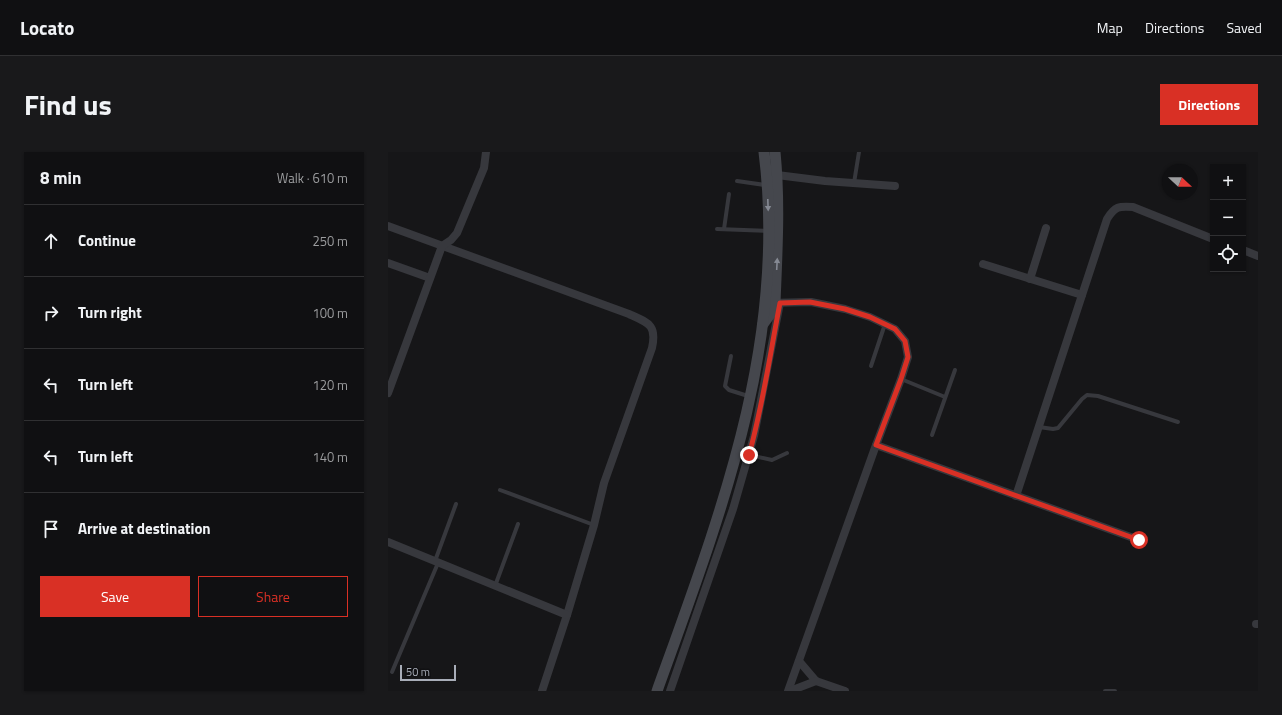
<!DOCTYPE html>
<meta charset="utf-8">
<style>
body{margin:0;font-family:"Titillium Web",sans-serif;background:#19191b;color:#f1f3f6}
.controls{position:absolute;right:12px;top:12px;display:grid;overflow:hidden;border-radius:0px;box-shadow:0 1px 3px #0004}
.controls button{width:36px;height:36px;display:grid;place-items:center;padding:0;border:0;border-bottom:1px solid #303032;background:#101012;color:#f1f3f6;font:20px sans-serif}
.compass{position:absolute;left:774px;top:12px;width:36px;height:36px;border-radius:50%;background:#101012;box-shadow:0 1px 3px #0004;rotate:112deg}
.scale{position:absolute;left:12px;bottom:10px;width:56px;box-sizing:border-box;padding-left:4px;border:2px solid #a8adb8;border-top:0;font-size:11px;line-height:14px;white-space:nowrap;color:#a8adb8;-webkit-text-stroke:3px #111113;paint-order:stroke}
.stop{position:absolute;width:12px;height:12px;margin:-9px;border:3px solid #d93025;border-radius:50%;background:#fff}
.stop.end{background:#d93025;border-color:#fff;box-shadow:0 1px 4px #0008}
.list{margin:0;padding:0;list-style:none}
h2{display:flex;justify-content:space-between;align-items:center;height:52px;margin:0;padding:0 16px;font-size:17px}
h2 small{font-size:13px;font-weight:400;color:#9c9d9f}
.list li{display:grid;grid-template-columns:26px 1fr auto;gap:12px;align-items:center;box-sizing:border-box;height:72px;padding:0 16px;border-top:1px solid #303032}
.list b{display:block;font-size:15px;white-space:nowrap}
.list em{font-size:13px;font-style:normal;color:#9c9d9f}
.actions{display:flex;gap:8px;padding:12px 16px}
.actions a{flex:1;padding:9px 0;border:1px solid #d93025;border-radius:0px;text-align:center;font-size:14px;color:#d93025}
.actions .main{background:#d93025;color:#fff}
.icon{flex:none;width:22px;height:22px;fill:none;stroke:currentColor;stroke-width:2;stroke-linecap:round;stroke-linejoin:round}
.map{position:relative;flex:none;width:870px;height:539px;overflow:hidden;border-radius:0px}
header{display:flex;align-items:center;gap:24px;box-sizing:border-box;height:56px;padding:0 20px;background:#101012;border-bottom:1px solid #303032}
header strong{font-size:19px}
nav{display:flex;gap:22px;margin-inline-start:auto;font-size:14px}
.intro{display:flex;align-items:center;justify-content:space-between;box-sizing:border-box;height:96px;padding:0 24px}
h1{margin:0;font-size:28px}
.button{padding:10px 18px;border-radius:0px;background:#d93025;color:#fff;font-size:14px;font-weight:700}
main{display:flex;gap:24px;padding:0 24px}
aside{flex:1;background:#101012;border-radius:0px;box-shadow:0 1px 3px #0004}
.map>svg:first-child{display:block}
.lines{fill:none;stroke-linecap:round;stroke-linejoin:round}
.lane{stroke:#37383d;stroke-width:4}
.street{stroke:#37383d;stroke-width:8}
.secondary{stroke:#45474d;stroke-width:11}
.oneway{fill:#858993}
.route{stroke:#d93025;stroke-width:5}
</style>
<header>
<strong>Locato</strong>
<nav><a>Map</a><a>Directions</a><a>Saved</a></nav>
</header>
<div class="intro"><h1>Find us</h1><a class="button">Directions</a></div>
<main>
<aside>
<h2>8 min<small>Walk · 610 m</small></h2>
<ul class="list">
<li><svg class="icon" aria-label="ahead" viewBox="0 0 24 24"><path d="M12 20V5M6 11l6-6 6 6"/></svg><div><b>Continue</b></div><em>250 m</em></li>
<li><svg class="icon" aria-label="right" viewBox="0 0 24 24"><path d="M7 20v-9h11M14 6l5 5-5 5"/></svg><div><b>Turn right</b></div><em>100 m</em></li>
<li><svg class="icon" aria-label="left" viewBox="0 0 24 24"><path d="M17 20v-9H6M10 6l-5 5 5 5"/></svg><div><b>Turn left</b></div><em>120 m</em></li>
<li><svg class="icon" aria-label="left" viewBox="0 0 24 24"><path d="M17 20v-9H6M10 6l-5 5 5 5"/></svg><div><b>Turn left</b></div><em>140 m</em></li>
<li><svg class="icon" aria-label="arrive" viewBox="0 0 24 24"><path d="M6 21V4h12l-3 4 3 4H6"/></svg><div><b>Arrive at destination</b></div></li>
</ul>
<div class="actions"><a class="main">Save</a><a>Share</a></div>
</aside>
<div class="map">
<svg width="870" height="539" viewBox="0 0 870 539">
<rect width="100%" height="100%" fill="#161618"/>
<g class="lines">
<g class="lane">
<path d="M 349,29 L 377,33"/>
<path d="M 466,31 L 471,0"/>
<path d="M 329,77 L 381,79"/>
<path d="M 336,77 L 341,42"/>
<path d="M 343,204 L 337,234 L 341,238 L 360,244"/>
<path d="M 483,214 L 497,172"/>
<path d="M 513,227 L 557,245"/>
<path d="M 651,275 L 665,277 L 670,276 L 694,247 L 699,243 L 710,244 L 790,270"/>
<path d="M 544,283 L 567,218"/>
<path d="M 361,303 L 384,308 L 399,301"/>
<path d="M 112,338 L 206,373"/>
<path d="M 47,409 L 68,352"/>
<path d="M 107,434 L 130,372"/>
<path d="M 4,520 L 50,411"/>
<path d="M 717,539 L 727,539"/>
</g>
<g class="street">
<path d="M 389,23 L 437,29 L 507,34"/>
<path d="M 0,74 L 241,162 C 261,171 269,173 264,196 L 216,331 L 206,373 L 179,463 L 154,539"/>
<path d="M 855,98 L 870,104"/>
<path d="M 0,111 L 42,126"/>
<path d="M 595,112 L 694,143"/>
<path d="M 642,127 L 658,76"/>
<path d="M 381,151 L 423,150 L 457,157 L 482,165 L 507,177 L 517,189 L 520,205 L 513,227 L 488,293 L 400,539"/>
<path d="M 0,241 L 54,94 L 63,88 L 69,81 L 96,16 L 98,0"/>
<path d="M 488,293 L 751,388"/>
<path d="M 628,344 L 719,67 C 727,54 731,54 745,55 L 825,87"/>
<path d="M 0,390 L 179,463"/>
<path d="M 868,472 L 870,472"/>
<path d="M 411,509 L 428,529 L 457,539"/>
<path d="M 282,539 L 345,357 L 366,284 L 392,151"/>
<path d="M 402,539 L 428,529"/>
</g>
<g class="secondary">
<path d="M 375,172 L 383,161 L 387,151 C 389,100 392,51 387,0"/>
<path d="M 269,539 C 332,364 400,190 376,0"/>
</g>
</g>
<defs><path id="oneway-solid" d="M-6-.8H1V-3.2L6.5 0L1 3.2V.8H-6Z"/></defs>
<g class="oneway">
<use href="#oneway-solid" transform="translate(380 53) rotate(88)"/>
<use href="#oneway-solid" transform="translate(389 112) rotate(-87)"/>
</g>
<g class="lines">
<path class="route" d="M 361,303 C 375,253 382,202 392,151 L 422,150 L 457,157 L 482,165 L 507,177 L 517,189 L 520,205 L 513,227 L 488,293 L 751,388"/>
</g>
</svg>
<div class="controls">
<button>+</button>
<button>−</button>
<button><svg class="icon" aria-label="locate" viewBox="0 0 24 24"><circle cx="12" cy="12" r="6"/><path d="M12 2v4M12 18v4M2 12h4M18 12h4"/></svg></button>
</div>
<svg class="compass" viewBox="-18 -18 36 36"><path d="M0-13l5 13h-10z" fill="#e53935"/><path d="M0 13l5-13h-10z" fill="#9c9d9f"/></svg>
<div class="scale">50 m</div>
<div class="stop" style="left:751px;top:388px"></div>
<div class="stop end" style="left:361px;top:303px"></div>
</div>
</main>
